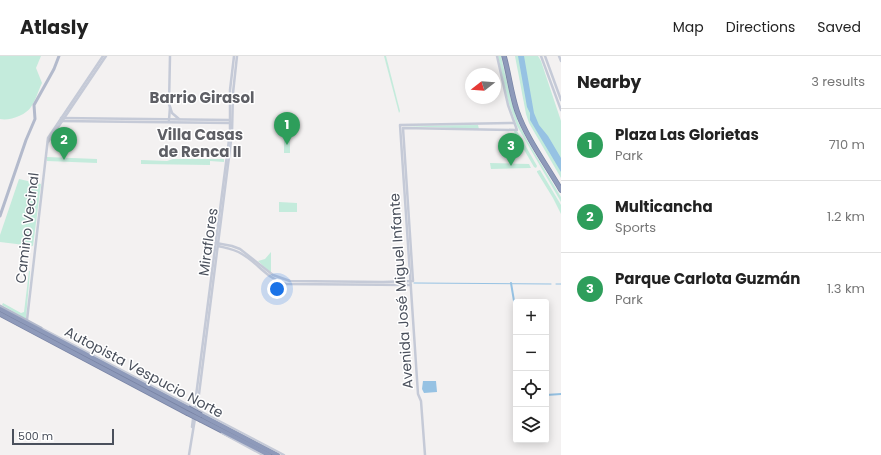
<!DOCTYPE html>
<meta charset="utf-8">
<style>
body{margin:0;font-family:Poppins,sans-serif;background:#f6f6f6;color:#222}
.controls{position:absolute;right:12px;bottom:12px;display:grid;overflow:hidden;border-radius:4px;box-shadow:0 2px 10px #0003}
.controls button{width:36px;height:36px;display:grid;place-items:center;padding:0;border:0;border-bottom:1px solid #e0e0e0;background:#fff;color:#222;font:20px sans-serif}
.compass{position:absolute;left:465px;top:12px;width:36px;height:36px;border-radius:50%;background:#fff;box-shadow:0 2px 10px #0003;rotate:253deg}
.scale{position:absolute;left:12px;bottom:10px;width:102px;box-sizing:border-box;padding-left:4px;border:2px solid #4a505c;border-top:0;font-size:11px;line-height:14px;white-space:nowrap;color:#4a505c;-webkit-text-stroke:3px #fff;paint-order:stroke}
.you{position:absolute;left:277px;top:233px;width:14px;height:14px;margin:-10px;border:3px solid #fff;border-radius:50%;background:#1a73e8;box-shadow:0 0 0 6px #1a73e833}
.badge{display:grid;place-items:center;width:26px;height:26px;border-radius:50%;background:#2d51d1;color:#fff;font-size:13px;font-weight:700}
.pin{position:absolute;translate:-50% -33px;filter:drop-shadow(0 1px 2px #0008)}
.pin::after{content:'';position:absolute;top:21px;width:14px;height:12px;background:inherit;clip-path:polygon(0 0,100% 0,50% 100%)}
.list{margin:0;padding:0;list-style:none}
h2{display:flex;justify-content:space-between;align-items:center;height:52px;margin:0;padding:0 16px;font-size:17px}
h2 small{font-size:13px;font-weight:400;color:#767676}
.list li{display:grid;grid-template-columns:26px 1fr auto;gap:12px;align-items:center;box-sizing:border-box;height:72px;padding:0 16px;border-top:1px solid #e0e0e0}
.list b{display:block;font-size:15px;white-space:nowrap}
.list p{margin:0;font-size:13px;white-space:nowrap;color:#767676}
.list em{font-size:13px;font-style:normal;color:#767676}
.icon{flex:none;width:22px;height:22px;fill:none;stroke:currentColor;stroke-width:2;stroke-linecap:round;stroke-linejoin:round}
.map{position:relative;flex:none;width:561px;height:399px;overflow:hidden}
header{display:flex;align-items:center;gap:24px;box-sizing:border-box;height:56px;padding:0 20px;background:#fff;border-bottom:1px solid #e0e0e0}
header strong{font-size:19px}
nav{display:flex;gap:22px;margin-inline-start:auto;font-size:14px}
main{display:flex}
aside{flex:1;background:#fff}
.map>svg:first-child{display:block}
.green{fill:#c4ebdc}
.water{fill:#96c2e3}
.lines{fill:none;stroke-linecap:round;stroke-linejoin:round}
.stream{stroke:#96c2e3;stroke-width:1}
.canal{stroke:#96c2e3;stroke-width:2}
.highway-casing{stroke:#7984a5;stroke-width:5.5}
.secondary{stroke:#c5cad7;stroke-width:2.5}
.primary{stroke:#b3bacc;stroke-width:3}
.highway{stroke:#8e9aba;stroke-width:4}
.highway-bridge-casing{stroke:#7984a5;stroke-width:5.5;stroke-linecap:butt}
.highway-bridge{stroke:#8e9aba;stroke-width:4}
.labels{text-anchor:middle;stroke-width:3;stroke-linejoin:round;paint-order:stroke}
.street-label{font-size:14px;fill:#4a505c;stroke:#fff}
.neighbourhood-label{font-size:15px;font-weight:bold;fill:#5e5f65;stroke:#fff}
</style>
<header>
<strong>Atlasly</strong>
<nav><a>Map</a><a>Directions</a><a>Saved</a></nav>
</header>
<main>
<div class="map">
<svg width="561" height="399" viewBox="0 0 561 399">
<rect width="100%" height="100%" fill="#f3f1f1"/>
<g class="green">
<path d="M 0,0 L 41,0 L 36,12 L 42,27 C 38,35 36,44 31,51 C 26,59 10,65 0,63 Z"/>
<path d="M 384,0 L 386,0 L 400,55 L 399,57 Z"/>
<path d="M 498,0 L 501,0 L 511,44 L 518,66 L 528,86 L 561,141 L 561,146 L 517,70 L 508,45 Z"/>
<path d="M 515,0 L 538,0 L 541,5 L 561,65 L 561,122 L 529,67 L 526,58 Z"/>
<path d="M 478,69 L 479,73 L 403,70 Z"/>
<path d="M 514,75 L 517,75 L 537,110 L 536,112 L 534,111 L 515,78 Z"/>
<path d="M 284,80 L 290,81 L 290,97 L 284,97 Z"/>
<path d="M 47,101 L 97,103 L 97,107 L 47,105 Z"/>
<path d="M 173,103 L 224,103 L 224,106 L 210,105 L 210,109 L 141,108 L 141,104 L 167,105 Z"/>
<path d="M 490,107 L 529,108 L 531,112 L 491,113 Z"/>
<path d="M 540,114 L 561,149 L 561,158 L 553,142 L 537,116 L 537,115 Z"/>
<path d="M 19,123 L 41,128 L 33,190 L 0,186 L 0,179 Z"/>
<path d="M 279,146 L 297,147 L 297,156 L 279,156 Z"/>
<path d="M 271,196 L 271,217 L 258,205 L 265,203 Z"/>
<path d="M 29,215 L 30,215 L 26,263 L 2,249 L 3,247 L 21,257 L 24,256 Z"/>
</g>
<g class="water">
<path d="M 518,0 L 524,0 L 534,57 L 539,69 L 548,80 L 561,102 L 561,116 L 530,64 L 530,57 L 527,51 Z"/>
<path d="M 423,325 L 436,325 L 437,336 L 424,337 L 422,333 Z"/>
</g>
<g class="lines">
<g class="stream">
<path d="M 414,227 L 551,228"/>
<path d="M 556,228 L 561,228"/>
</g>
<g class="canal">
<path d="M 511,227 L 516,257"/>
<path d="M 546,339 L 561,338"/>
</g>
<g class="highway-casing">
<g id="highway">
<path d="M 504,0 C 509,18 511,37 517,55 C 527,83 546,108 561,134"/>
<path d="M 0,253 L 188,352"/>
<path d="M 0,258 L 187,357"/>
<path d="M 201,359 L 277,399"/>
<path d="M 201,364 L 269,399"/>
</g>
</g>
<g class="secondary">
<path d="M 170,0 L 169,48 L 172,57 L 179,63"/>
<path d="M 541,0 L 561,54"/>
<path d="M 545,0 L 561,44"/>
<path d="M 559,0 L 561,5"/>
<path d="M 61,62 L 230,64"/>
<path d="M 169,64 L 170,51"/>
<path d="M 60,65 L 230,67"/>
<path d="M 48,86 L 106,0"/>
<path d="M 216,187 L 232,190 L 240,193 L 273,219 L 290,225 L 383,226 L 413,225 L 403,72 L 517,74 L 508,49 L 497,0"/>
<path d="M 218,190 C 226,192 234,193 242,198 C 258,207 267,223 286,228 L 411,229"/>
<path d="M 27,264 L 48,82 L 103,0"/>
<path d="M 41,272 L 284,399"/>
<path d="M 192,371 L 230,76 L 230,34 L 234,0"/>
<path d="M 222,377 L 263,399"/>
<path d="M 189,399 L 199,338 L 232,77 L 233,37 L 237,0"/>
<path d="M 425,399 L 421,345 L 418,338 L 400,69 L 514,67"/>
</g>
<g class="primary">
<path d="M 0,160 L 26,84 L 35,63 L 34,49 L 54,13 L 59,0"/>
<path d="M 0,250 L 41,272"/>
</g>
<use href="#highway" class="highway"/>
<g class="highway-bridge-casing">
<g id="highway-bridge">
<path d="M 188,352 L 201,359"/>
<path d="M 187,357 L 201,364"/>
</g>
</g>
<use href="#highway-bridge" class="highway-bridge"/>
</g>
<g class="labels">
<g class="street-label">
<text transform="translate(27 172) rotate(-83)" y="5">Camino Vecinal</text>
<text transform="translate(208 186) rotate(-82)" y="5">Miraflores</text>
<text transform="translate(401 235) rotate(-94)" y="5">Avenida José Miguel Infante</text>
<text transform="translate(144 316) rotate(28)" y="5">Autopista Vespucio Norte</text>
</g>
<g class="neighbourhood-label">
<text x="202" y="47">Barrio Girasol</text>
<text x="200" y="84">Villa Casas<tspan x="200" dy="17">de Renca II</tspan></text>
</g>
</g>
</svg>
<div class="controls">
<button>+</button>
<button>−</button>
<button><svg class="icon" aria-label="locate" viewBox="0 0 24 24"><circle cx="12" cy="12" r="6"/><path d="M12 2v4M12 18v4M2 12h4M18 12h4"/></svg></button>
<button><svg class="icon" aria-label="layers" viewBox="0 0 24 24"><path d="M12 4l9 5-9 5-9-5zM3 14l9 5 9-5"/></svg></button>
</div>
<svg class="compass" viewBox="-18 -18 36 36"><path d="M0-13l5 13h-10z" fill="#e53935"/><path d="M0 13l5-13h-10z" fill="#767676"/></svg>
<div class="scale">500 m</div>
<div class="you"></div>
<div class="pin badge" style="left:287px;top:89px;background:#2e9e5b">1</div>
<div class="pin badge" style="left:64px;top:104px;background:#2e9e5b">2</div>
<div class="pin badge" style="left:511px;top:110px;background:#2e9e5b">3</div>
</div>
<aside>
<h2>Nearby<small>3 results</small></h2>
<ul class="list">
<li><span class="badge" style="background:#2e9e5b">1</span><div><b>Plaza Las Glorietas</b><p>Park</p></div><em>710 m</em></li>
<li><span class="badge" style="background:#2e9e5b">2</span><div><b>Multicancha</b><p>Sports</p></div><em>1.2 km</em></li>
<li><span class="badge" style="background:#2e9e5b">3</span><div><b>Parque Carlota Guzmán</b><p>Park</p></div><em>1.3 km</em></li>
</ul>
</aside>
</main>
